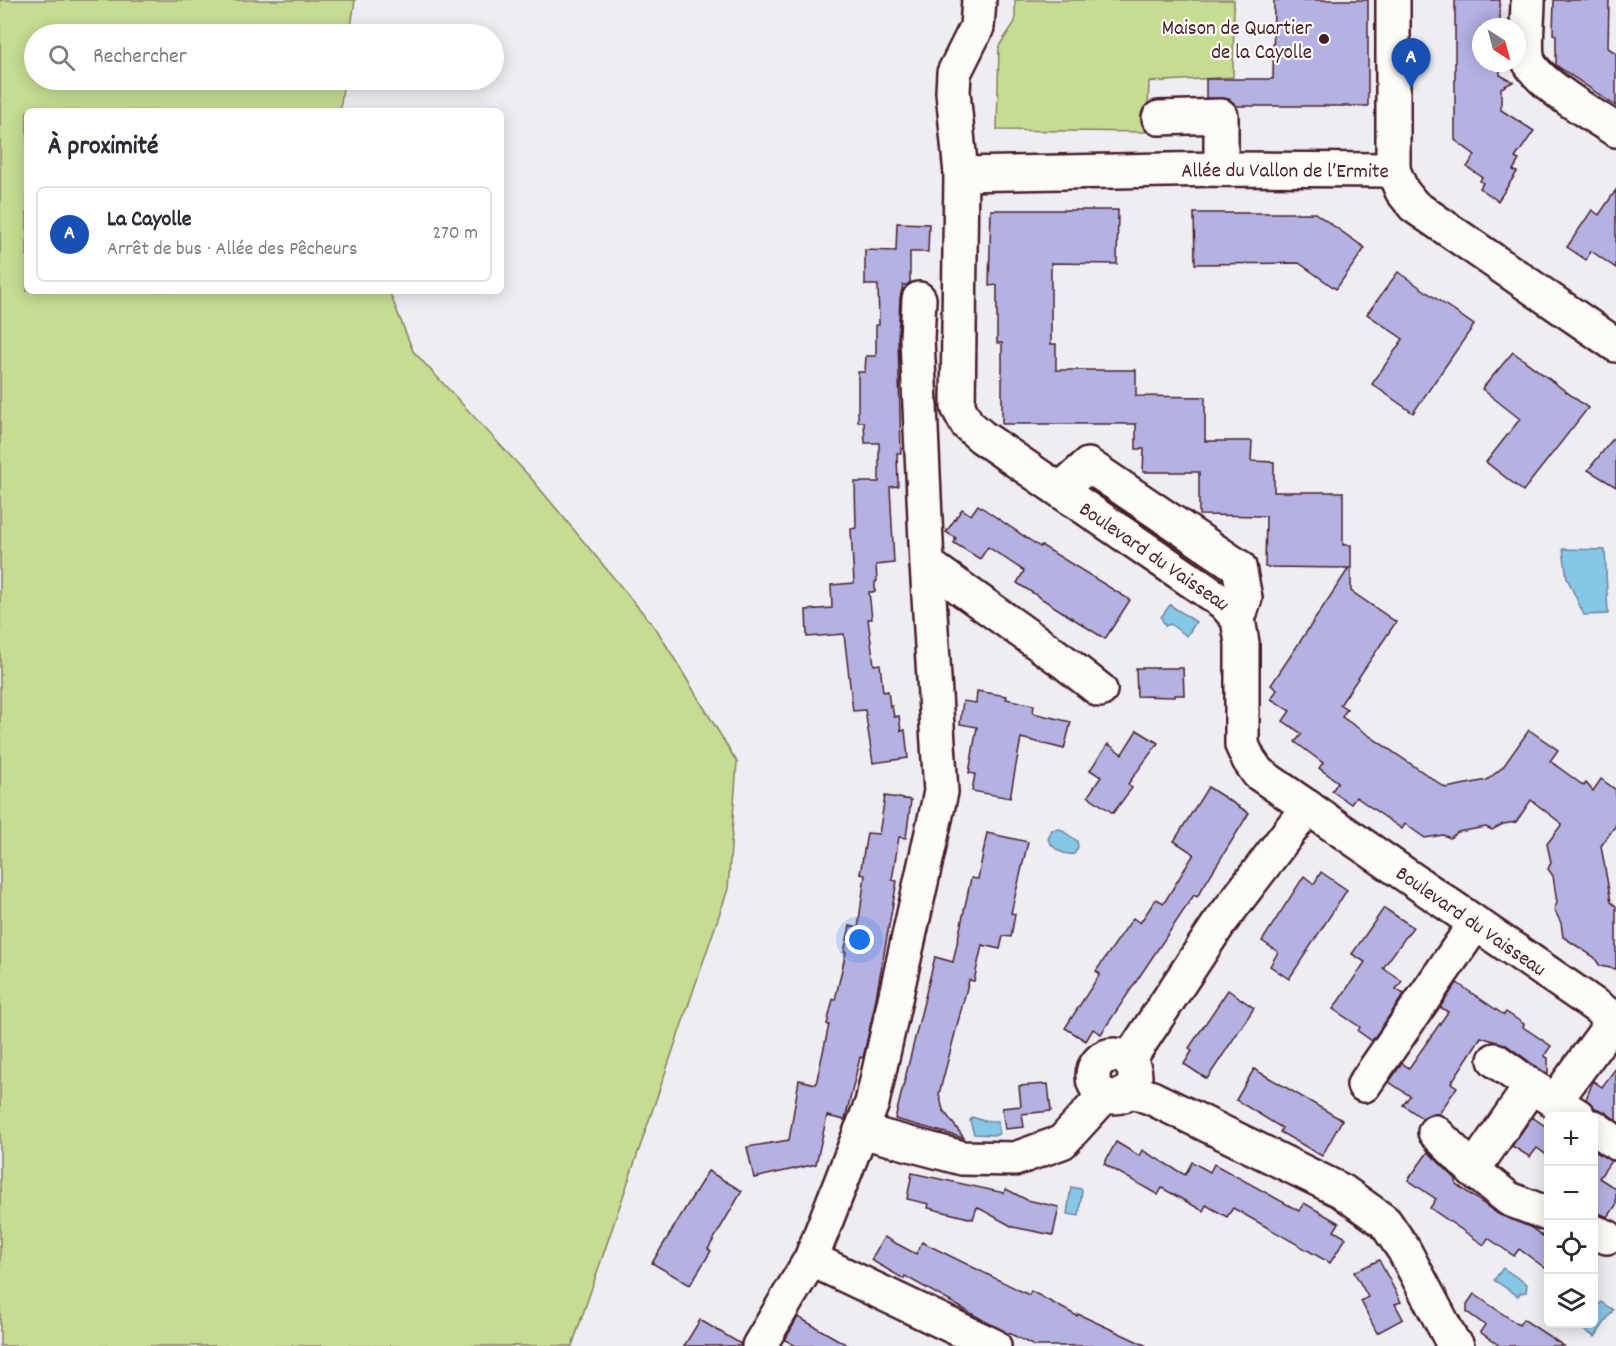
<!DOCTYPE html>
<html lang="fr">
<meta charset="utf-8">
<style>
body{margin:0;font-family:Dekko,sans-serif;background:#f7f7f7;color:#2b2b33}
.controls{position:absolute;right:18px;bottom:18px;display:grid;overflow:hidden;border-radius:9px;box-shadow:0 3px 15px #0003}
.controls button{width:54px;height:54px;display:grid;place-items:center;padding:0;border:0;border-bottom:2px solid #e1e1e2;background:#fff;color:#2b2b33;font:30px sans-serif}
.compass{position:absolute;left:1472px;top:18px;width:54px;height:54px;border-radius:50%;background:#fff;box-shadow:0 3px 15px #0003;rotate:144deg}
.you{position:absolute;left:860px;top:940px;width:21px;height:21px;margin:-15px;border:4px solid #fff;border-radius:50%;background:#1a73e8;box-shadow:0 0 0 9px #1a73e833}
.badge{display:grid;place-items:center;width:39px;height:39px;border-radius:50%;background:#1a73e8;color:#fff;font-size:20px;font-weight:700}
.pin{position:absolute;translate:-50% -50px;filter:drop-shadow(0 2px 3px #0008)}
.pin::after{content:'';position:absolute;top:32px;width:21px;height:18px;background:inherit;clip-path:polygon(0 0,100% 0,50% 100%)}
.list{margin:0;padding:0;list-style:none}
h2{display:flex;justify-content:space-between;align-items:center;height:78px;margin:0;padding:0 24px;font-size:26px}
h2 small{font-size:20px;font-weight:400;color:#7c7c81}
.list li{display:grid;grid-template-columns:39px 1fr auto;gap:18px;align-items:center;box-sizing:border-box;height:96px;margin:0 12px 12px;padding:0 12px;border:2px solid #e1e1e2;border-radius:9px}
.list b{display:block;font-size:22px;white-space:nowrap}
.list p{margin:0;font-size:20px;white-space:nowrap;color:#7c7c81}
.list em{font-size:20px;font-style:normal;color:#7c7c81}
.icon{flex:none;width:33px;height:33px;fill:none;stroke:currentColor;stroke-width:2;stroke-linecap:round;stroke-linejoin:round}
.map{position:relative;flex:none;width:1616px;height:1346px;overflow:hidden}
.search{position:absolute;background:#fff;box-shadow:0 3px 15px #0003;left:24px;top:24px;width:480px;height:66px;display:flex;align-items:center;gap:15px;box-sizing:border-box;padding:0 21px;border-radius:33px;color:#7c7c81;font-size:22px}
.panel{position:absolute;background:#fff;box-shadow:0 3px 15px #0003;left:24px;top:108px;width:480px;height:186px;border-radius:9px}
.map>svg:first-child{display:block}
.green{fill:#c5dc92;stroke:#887e5e;stroke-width:1.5}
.water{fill:#86c7e7;stroke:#6e849c;stroke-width:1.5}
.building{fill:#b4b2e3;stroke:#4a1f2b;stroke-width:1.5}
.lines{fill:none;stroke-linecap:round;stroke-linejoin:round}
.minor-casing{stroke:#4a1f2b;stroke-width:38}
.minor{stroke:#fdfcf7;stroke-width:33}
.poi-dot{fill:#4a1f2b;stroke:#fdfcf7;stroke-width:2}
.labels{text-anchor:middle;stroke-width:4.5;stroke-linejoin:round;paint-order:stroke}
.poi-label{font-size:21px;fill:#4a1f2b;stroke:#fdfcf7;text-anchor:end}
.street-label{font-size:21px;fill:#4a1f2b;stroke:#fdfcf7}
</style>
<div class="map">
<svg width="1616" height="1346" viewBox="0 0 1616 1346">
<rect width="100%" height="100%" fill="#eeedf3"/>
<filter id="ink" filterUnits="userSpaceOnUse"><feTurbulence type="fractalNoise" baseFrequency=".0167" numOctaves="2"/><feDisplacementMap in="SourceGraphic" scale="12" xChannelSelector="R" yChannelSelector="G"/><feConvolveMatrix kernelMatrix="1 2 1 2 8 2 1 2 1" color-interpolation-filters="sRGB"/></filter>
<g filter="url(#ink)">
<g class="green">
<path d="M 0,0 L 355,0 L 350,34 L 34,34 L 34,80 L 344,80 L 340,111 L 27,111 L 27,291 L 389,291 L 413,351 L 530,477 L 657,630 L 737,762 L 728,889 L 572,1346 L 0,1346 Z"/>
<path d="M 1015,0 L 1234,0 L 1233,77 L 1149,82 L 1147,132 L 997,130 L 999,46 L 1015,22 Z"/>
</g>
<g class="water">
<path d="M 1563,549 L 1605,550 L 1608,614 L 1584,615 L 1567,578 Z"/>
<path d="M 1170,605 L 1196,622 L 1187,636 L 1170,624 L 1165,626 L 1161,617 Z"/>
<path d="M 1060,829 L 1077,841 L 1078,847 L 1074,854 C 1064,856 1052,848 1048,839 L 1052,830 Z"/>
<path d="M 972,1117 L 984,1121 L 998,1121 L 999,1134 L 996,1135 L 974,1134 L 970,1121 Z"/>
<path d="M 1071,1187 L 1082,1189 L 1079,1216 L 1067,1214 Z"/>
<path d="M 1503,1268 L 1527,1284 L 1526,1292 L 1520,1293 L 1518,1296 L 1494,1280 Z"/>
<path d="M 1601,1302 L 1613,1310 L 1595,1337 L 1582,1329 L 1586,1324 L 1594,1324 L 1594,1312 Z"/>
</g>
<g class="building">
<path d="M 1274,0 L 1368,0 L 1368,106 L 1237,106 L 1229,99 L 1206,98 L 1206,79 L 1273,79 Z"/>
<path d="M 1455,0 L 1500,0 L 1500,27 L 1481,27 L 1481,63 L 1500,63 L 1500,75 L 1513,82 L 1501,88 L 1501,110 L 1534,131 L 1515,158 L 1519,160 L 1513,170 L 1517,172 L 1498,201 L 1480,188 L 1483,183 L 1480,181 L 1482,177 L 1467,167 L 1475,155 L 1455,140 Z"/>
<path d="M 1554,0 L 1609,0 L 1608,48 L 1616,53 L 1616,106 L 1556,65 L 1556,35 L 1553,34 Z"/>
<path d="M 1616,190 L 1616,268 L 1591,251 L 1586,260 L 1567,247 L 1592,210 L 1599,215 Z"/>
<path d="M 991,210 L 1118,210 L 1117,264 L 1051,263 L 1051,344 L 1056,344 L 1056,370 L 1136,370 L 1136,396 L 1205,397 L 1205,441 L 1252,441 L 1251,461 L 1274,462 L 1274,492 L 1343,492 L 1343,545 L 1351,545 L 1351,591 L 1396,622 L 1340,705 L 1347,709 L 1342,717 L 1446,788 L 1487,780 L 1503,767 L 1529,730 L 1558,750 L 1550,761 L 1584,786 L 1586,783 L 1593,791 L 1601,779 L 1616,790 L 1616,825 L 1601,846 L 1611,902 L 1616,906 L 1616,969 L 1600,966 L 1594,957 L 1563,937 L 1561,923 L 1554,909 L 1557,903 L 1553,876 L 1548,869 L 1551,862 L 1547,844 L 1562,824 L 1531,800 L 1516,822 L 1503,824 L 1492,830 L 1486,827 L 1458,832 L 1450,838 L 1443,835 L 1425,838 L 1405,824 L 1402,829 L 1356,797 L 1351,804 L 1332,791 L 1338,782 L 1319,768 L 1323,763 L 1295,742 L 1302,734 L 1283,721 L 1290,711 L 1271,699 L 1277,690 L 1271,685 L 1349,568 L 1265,567 L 1266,516 L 1199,515 L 1199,472 L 1143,472 L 1144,449 L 1136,449 L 1136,424 L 1002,424 L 1002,343 L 997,343 L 997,285 L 989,286 Z"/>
<path d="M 1194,213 L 1315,213 L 1365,248 L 1336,289 L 1299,263 L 1195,264 Z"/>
<path d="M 897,223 L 929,224 L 928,252 L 910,252 L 910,282 L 907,285 L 903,285 L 900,298 L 898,339 L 901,453 L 897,453 L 898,486 L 890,487 L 894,563 L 876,565 L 877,581 L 875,582 L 875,592 L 869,592 L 872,619 L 868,619 L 874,665 L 880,664 L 883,692 L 888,691 L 890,707 L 892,706 L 894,717 L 899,716 L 901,731 L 905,730 L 908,758 L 873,763 L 865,710 L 853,711 L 844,634 L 807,637 L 806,610 L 832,608 L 831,585 L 854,583 L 851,529 L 856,528 L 855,482 L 879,482 L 879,443 L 865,443 L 864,422 L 858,422 L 858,372 L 865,372 L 866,356 L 876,356 L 876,325 L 879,325 L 878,285 L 865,285 L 865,250 L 896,251 Z"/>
<path d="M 1398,272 L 1474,325 L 1413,413 L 1372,384 L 1403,339 L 1367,314 Z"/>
<path d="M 1513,352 L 1588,408 L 1523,491 L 1486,462 L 1520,419 L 1482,389 Z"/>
<path d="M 1616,435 L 1616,487 L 1588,470 Z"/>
<path d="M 978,505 L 1040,547 L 1041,545 L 1130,600 L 1105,639 L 1017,583 L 1024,571 L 988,547 L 980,559 L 954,543 L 956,538 L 946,532 L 962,509 L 971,515 Z"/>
<path d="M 1136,668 L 1183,668 L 1184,695 L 1175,695 L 1175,697 L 1137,696 Z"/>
<path d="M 977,691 L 1007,696 L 1006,699 L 1034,705 L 1033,713 L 1071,722 L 1064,749 L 1021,738 L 1010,798 L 972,791 L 975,774 L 969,773 L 977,727 L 960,724 L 963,701 L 976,703 Z"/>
<path d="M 1137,730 L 1158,743 L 1128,784 L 1132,788 L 1113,813 L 1088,796 L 1101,777 L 1090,770 L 1108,744 L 1122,754 Z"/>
<path d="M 1208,787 L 1249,813 L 1197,897 L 1194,895 L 1101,1034 L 1093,1029 L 1086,1041 L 1065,1028 L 1100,974 L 1096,971 L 1133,918 L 1140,923 L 1156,899 L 1164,903 L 1194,854 L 1174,841 Z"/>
<path d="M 885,796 L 911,800 L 906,838 L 899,837 L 892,880 L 897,881 L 874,1009 L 863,1058 L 860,1057 L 845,1120 L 827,1116 L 816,1164 L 754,1178 L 747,1147 L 789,1140 L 799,1080 L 816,1084 L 829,1025 L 827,1024 L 833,999 L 835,1000 L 846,952 L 844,952 L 850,926 L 858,928 L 865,875 L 860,874 L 867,833 L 879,834 Z"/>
<path d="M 987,833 L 1028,842 L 1011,913 L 1015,914 L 1011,937 L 1003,936 L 1000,949 L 982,945 L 974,981 L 969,980 L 939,1094 L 943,1110 L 964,1138 L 895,1119 L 935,957 L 953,962 L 971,878 L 978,879 Z"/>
<path d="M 1321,872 L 1347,890 L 1289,979 L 1270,966 L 1278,952 L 1262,941 L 1304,876 L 1314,884 Z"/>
<path d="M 1384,908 L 1413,927 L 1383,968 L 1402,981 L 1396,989 L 1404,994 L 1372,1041 L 1358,1031 L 1360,1027 L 1333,1009 L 1365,962 L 1352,954 Z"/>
<path d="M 1457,983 L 1504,1015 L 1506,1012 L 1524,1024 L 1523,1027 L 1551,1046 L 1544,1056 L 1548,1058 L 1548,1075 L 1506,1045 L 1481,1037 L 1451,1083 L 1457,1087 L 1439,1114 L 1430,1114 L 1422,1118 L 1403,1105 L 1410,1096 L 1389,1082 L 1402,1063 L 1409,1068 L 1448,1012 L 1440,1007 Z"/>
<path d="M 1228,990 L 1254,1008 L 1207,1079 L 1184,1064 L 1192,1051 L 1189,1048 Z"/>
<path d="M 1616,1068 L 1616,1120 L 1605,1112 L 1595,1108 L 1586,1099 L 1593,1081 L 1602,1087 Z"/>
<path d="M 1254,1069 L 1342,1120 L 1322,1156 L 1280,1132 L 1282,1128 L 1236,1100 Z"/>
<path d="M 1048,1084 L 1051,1111 L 1022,1114 L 1024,1127 L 1005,1129 L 1002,1108 L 1021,1106 L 1019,1086 Z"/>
<path d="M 1532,1117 L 1548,1128 L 1548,1156 L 1537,1148 L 1530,1157 L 1512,1146 Z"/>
<path d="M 1116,1142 L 1139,1156 L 1142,1150 L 1185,1175 L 1192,1162 L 1210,1172 L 1214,1164 L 1299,1211 L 1304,1203 L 1339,1223 L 1334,1231 L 1346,1238 L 1330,1263 L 1233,1208 L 1227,1217 L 1206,1205 L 1203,1211 L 1162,1188 L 1158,1195 L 1104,1164 Z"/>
<path d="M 1593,1150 L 1611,1161 L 1599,1178 L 1616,1189 L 1616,1205 L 1608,1217 L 1593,1211 Z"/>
<path d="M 1428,1152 L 1456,1179 L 1456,1184 L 1498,1214 L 1530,1227 L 1548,1240 L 1548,1270 L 1519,1249 L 1514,1256 L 1488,1238 L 1484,1245 L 1430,1208 L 1436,1199 L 1408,1180 Z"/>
<path d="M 708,1171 L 742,1191 L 708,1249 L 711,1251 L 690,1285 L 652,1263 Z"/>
<path d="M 912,1173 L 1004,1193 L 1006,1189 L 1027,1200 L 1059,1207 L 1053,1235 L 1013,1227 L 977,1207 L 973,1219 L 928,1208 L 929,1204 L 907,1199 Z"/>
<path d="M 884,1237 L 916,1254 L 922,1242 L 1029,1295 L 1031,1291 L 1077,1316 L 1078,1314 L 1147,1346 L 1034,1346 L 1009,1333 L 1008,1334 L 905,1276 L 904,1279 L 871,1260 Z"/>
<path d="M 1379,1260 L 1401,1302 L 1395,1304 L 1403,1319 L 1377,1333 L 1361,1301 L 1368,1297 L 1354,1272 Z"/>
<path d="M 1474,1294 L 1519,1325 L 1523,1319 L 1564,1346 L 1500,1346 L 1480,1332 L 1485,1325 L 1467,1312 L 1467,1304 Z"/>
<path d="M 798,1317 L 849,1346 L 796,1346 L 785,1340 Z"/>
<path d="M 700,1320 L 741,1344 L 740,1346 L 684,1346 Z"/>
</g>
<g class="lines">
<g class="minor-casing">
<g id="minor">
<path id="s1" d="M 979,0 L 977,27 L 954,73 L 953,92 L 961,174 L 958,407 L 967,424 L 982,437 L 1224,603 L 1238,619 L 1242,643 L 1242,745 L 1249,760 L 1258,773 L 1616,1020"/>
<path d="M 1393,0 L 1393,170 L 1402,191 L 1414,206 L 1616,345"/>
<path d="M 1528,0 C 1528,18 1525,38 1527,56 C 1530,79 1596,117 1616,130"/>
<path d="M 1159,118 L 1221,116 L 1221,169"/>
<path id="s2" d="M 961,174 L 1221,169 L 1393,170"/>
<path d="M 1060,490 L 1088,465 L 1239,567 L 1245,598 L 1238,619"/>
<path d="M 927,564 L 1063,661 L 1100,690"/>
<circle cx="1114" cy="1076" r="21"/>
<path d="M 1127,1059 L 1134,1052 L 1218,925 L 1308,807"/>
<path d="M 1495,1060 L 1531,1086 L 1578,1116"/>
<path d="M 1364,1085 L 1475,924"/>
<path d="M 1130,1090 L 1152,1098 L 1342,1191 L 1385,1222 L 1404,1250 L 1453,1343 L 1457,1346"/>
<path d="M 1555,1101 L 1615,1019"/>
<path d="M 1594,1127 L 1616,1143"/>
<path d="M 861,1131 L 962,1158 L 1015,1159 L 1062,1142 L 1105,1095"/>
<path d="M 1435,1132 L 1473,1170 L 1509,1199 L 1548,1214"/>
<path d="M 1473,1170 L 1531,1086"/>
<path d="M 1594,1232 L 1607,1237"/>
<path d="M 811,1259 L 994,1346"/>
<path d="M 759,1346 L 811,1259 L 872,1103 L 941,792 L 927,564 L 917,338 L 919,299"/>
</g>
</g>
<use href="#minor" class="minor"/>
</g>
</g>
<circle class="poi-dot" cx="1324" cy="39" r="6"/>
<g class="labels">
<g class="poi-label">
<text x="1312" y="34">Maison de Quartier<tspan x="1312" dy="24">de la Cayolle</tspan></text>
</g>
<g class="street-label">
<text dy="7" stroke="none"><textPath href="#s2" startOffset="324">Allée du Vallon de l’Ermite</textPath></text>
<text dy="7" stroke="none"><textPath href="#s1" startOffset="662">Boulevard du Vaisseau</textPath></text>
<text dy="7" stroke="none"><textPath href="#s1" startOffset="1185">Boulevard du Vaisseau</textPath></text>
</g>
</g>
</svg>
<div class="controls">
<button>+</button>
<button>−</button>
<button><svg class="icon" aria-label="locate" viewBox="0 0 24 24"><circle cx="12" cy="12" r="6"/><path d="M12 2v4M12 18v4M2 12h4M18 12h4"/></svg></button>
<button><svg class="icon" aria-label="layers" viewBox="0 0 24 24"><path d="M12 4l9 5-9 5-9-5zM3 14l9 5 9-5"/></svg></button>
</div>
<svg class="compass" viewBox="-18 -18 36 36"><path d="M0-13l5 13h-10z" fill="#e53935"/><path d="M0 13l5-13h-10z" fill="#7c7c81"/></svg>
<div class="you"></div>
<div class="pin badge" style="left:1411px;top:88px;background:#1a4fb4">A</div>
<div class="search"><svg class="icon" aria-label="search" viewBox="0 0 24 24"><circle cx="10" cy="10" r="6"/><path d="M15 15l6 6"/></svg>Rechercher</div>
<section class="panel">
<h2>À proximité<small></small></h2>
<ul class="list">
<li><span class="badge" style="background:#1a4fb4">A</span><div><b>La Cayolle</b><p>Arrêt de bus · Allée des Pêcheurs</p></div><em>270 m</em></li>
</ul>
</section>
</div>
